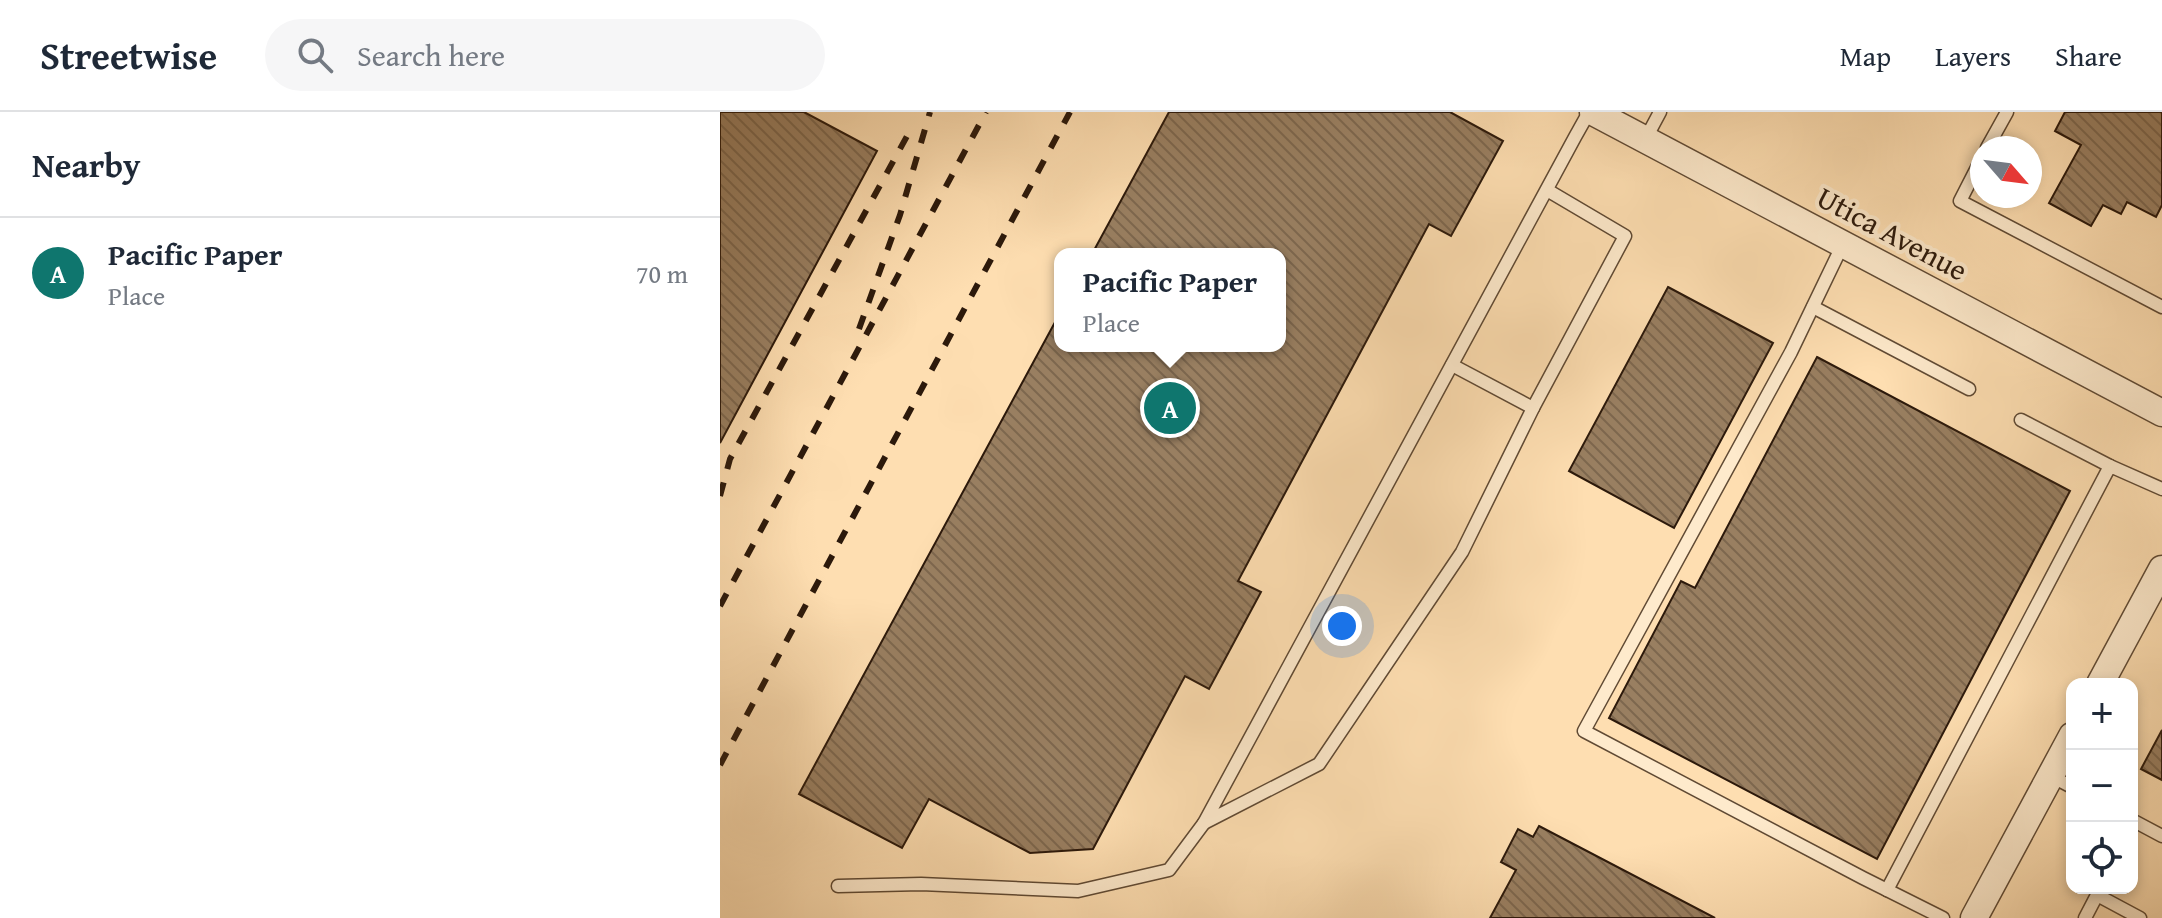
<!DOCTYPE html>
<meta charset="utf-8">
<style>
body{margin:0;font-family:"Gentium Book Plus",serif;background:#f6f6f7;color:#1f2937}
.controls{position:absolute;right:24px;bottom:24px;display:grid;overflow:hidden;border-radius:16px;box-shadow:0 4px 12px #0003}
.controls button{width:72px;height:72px;display:grid;place-items:center;padding:0;border:0;border-bottom:2px solid #e0e1e3;background:#fff;color:#1f2937;font:40px sans-serif}
.compass{position:absolute;left:1250px;top:24px;width:72px;height:72px;border-radius:50%;background:#fff;box-shadow:0 4px 12px #0003;rotate:118deg}
.you{position:absolute;left:622px;top:514px;width:28px;height:28px;margin:-20px;border:6px solid #fff;border-radius:50%;background:#1a73e8;box-shadow:0 0 0 12px #1a73e833}
.badge{display:grid;place-items:center;width:52px;height:52px;border-radius:50%;background:#0f766e;color:#fff;font-size:26px;font-weight:700}
.pin{position:absolute;translate:-50% -50%;border:4px solid #fff;box-shadow:0 2px 8px #0006}
.popup{position:absolute;left:334px;top:136px;width:232px;height:104px;box-sizing:border-box;display:grid;place-content:center;border-radius:16px;background:#fff;filter:drop-shadow(0 2px 6px #0005);font-size:26px;white-space:nowrap;color:#747a83}
.popup b{font-size:30px;color:#1f2937}
.popup::after{content:'';position:absolute;left:50%;top:100%;margin-left:-16px;border:16px solid transparent;border-top-color:#fff}
.list{margin:0;padding:0;list-style:none}
h2{display:flex;justify-content:space-between;align-items:center;height:104px;margin:0;padding:0 32px;font-size:34px}
h2 small{font-size:26px;font-weight:400;color:#747a83}
.list li{display:grid;grid-template-columns:52px 1fr auto;gap:24px;align-items:center;box-sizing:border-box;height:112px;padding:0 32px;border-top:2px solid #e0e1e3}
.list b{display:block;font-size:30px;white-space:nowrap}
.list p{margin:0;font-size:26px;white-space:nowrap;color:#747a83}
.list em{font-size:26px;font-style:normal;color:#747a83}
.icon{flex:none;width:44px;height:44px;fill:none;stroke:currentColor;stroke-width:2;stroke-linecap:round;stroke-linejoin:round}
.map{position:relative;flex:none;width:1442px;height:806px;overflow:hidden}
header{display:flex;align-items:center;gap:48px;box-sizing:border-box;height:112px;padding:0 40px;background:#fff;border-bottom:2px solid #e0e1e3}
header strong{font-size:38px}
nav{display:flex;gap:44px;margin-inline-start:auto;font-size:28px}
.search{width:560px;height:72px;background:#f6f6f7;display:flex;align-items:center;gap:20px;box-sizing:border-box;padding:0 28px;border-radius:44px;color:#747a83;font-size:30px}
main{display:flex}
aside{flex:1;background:#fff}
.map>svg:first-child{display:block}
.building{fill:url(#building-back-hatch);stroke:#2c190b;stroke-width:2}
.lines{fill:none;stroke-linecap:round;stroke-linejoin:round}
.lane-casing{stroke:#604a34;stroke-width:15}
.street-casing{stroke:#604a34;stroke-width:29}
.lane{stroke:#feeacc;stroke-width:12}
.street{stroke:#feeacc;stroke-width:26}
.rail{stroke:#2c190b;stroke-width:6;stroke-dasharray:14 14;stroke-linecap:butt}
.labels{text-anchor:middle;stroke-width:8;stroke-linejoin:round;paint-order:stroke}
.street-label{font-size:30px;fill:#2c190b;stroke:#feeacc}
</style>
<header>
<strong>Streetwise</strong>
<div class="search"><svg class="icon" aria-label="search" viewBox="0 0 24 24"><circle cx="10" cy="10" r="6"/><path d="M15 15l6 6"/></svg>Search here</div>
<nav><a>Map</a><a>Layers</a><a>Share</a></nav>
</header>
<main>
<aside>
<h2>Nearby<small></small></h2>
<ul class="list">
<li><span class="badge">A</span><div><b>Pacific Paper</b><p>Place</p></div><em>70 m</em></li>
</ul>
</aside>
<div class="map">
<svg width="1442" height="806" viewBox="0 0 1442 806">
<defs>
<pattern id="building-back-hatch" width="6" height="6" patternUnits="userSpaceOnUse" patternTransform="scale(2)"><rect width="6" height="6" fill="#997f61"/><path d="M-1 5l2 2M0 0l6 6M5-1l2 2" fill="none" stroke="#7d674e"/></pattern>
</defs>
<rect width="100%" height="100%" fill="#fedeb1"/>
<filter id="stains"><feTurbulence type="fractalNoise" baseFrequency=".0025" numOctaves="4"/><feColorMatrix values="0 0 0 0 .2 0 0 0 0 .09 0 0 0 0 .02 0 0 0 .5 -.17"/></filter>
<radialGradient id="worn" r=".72"><stop offset=".6" stop-color="#630" stop-opacity="0"/><stop offset="1" stop-color="#630" stop-opacity=".3"/></radialGradient>
<g class="building">
<path d="M 0,0 L 84,0 L 157,39 L 0,331 Z"/>
<path d="M 449,0 L 730,0 L 783,29 L 731,124 L 709,112 L 518,469 L 541,480 L 489,577 L 465,564 L 373,737 L 310,741 L 209,687 L 182,736 L 79,682 L 340,201 L 340,234 L 560,234 L 560,142 L 372,142 Z"/>
<path d="M 1345,0 L 1442,0 L 1442,93 L 1436,105 L 1407,90 L 1401,102 L 1383,93 L 1371,114 L 1329,91 L 1361,33 L 1335,19 Z"/>
<path d="M 948,175 L 1053,231 L 954,416 L 849,359 Z"/>
<path d="M 1097,245 L 1350,379 L 1157,747 L 889,606 L 961,469 L 975,476 Z"/>
<path d="M 1442,618 L 1442,668 L 1421,657 Z"/>
<path d="M 819,714 L 995,806 L 770,806 L 796,758 L 781,750 L 798,717 L 813,725 Z"/>
</g>
<g class="lines">
<g class="lane-casing">
<g id="lane">
<path d="M 925,28 L 940,0"/>
<path d="M 1267,36 L 1287,0"/>
<path d="M 1262,46 L 1240,89 L 1442,195"/>
<path d="M 827,78 L 905,124 L 813,296 L 742,440 L 599,652 L 484,711 L 855,25 L 869,0"/>
<path d="M 1123,132 L 1071,240 L 864,619 L 1143,766 L 1223,806"/>
<path d="M 1093,195 L 1249,277"/>
<path d="M 732,253 L 813,296"/>
<path d="M 1301,308 L 1390,354"/>
<path d="M 1331,664 L 1352,675"/>
<path d="M 1412,708 L 1442,724"/>
<path d="M 118,774 L 201,772 L 358,779 L 449,758 L 484,711"/>
<path d="M 1167,778 L 1390,354 L 1442,377"/>
<path d="M 1365,806 L 1377,783 L 1420,806"/>
</g>
</g>
<g class="street-casing">
<g id="street">
<path d="M 873,0 L 1442,301"/>
<path d="M 1380,572 L 1442,457"/>
<path d="M 1254,806 L 1352,624"/>
</g>
</g>
<use href="#lane" class="lane"/>
<use href="#street" class="street"/>
<g class="rail">
<path d="M 139,217 L 180,103 L 210,0"/>
<path d="M 0,384 L 10,347 L 192,15"/>
<path d="M 0,494 L 266,0"/>
<path d="M 0,653 L 350,0"/>
</g>
</g>
<g class="labels">
<g class="street-label">
<text transform="translate(1172 122) rotate(28)" y="10">Utica Avenue</text>
</g>
</g>
<rect width="100%" height="100%" filter="url(#stains)"/>
<rect width="100%" height="100%" fill="url(#worn)"/>
</svg>
<div class="controls">
<button>+</button>
<button>−</button>
<button><svg class="icon" aria-label="locate" viewBox="0 0 24 24"><circle cx="12" cy="12" r="6"/><path d="M12 2v4M12 18v4M2 12h4M18 12h4"/></svg></button>
</div>
<svg class="compass" viewBox="-18 -18 36 36"><path d="M0-13l5 13h-10z" fill="#e53935"/><path d="M0 13l5-13h-10z" fill="#747a83"/></svg>
<div class="you"></div>
<div class="pin badge" style="left:450px;top:296px">A</div>
<div class="popup"><b>Pacific Paper</b>Place</div>
</div>
</main>
